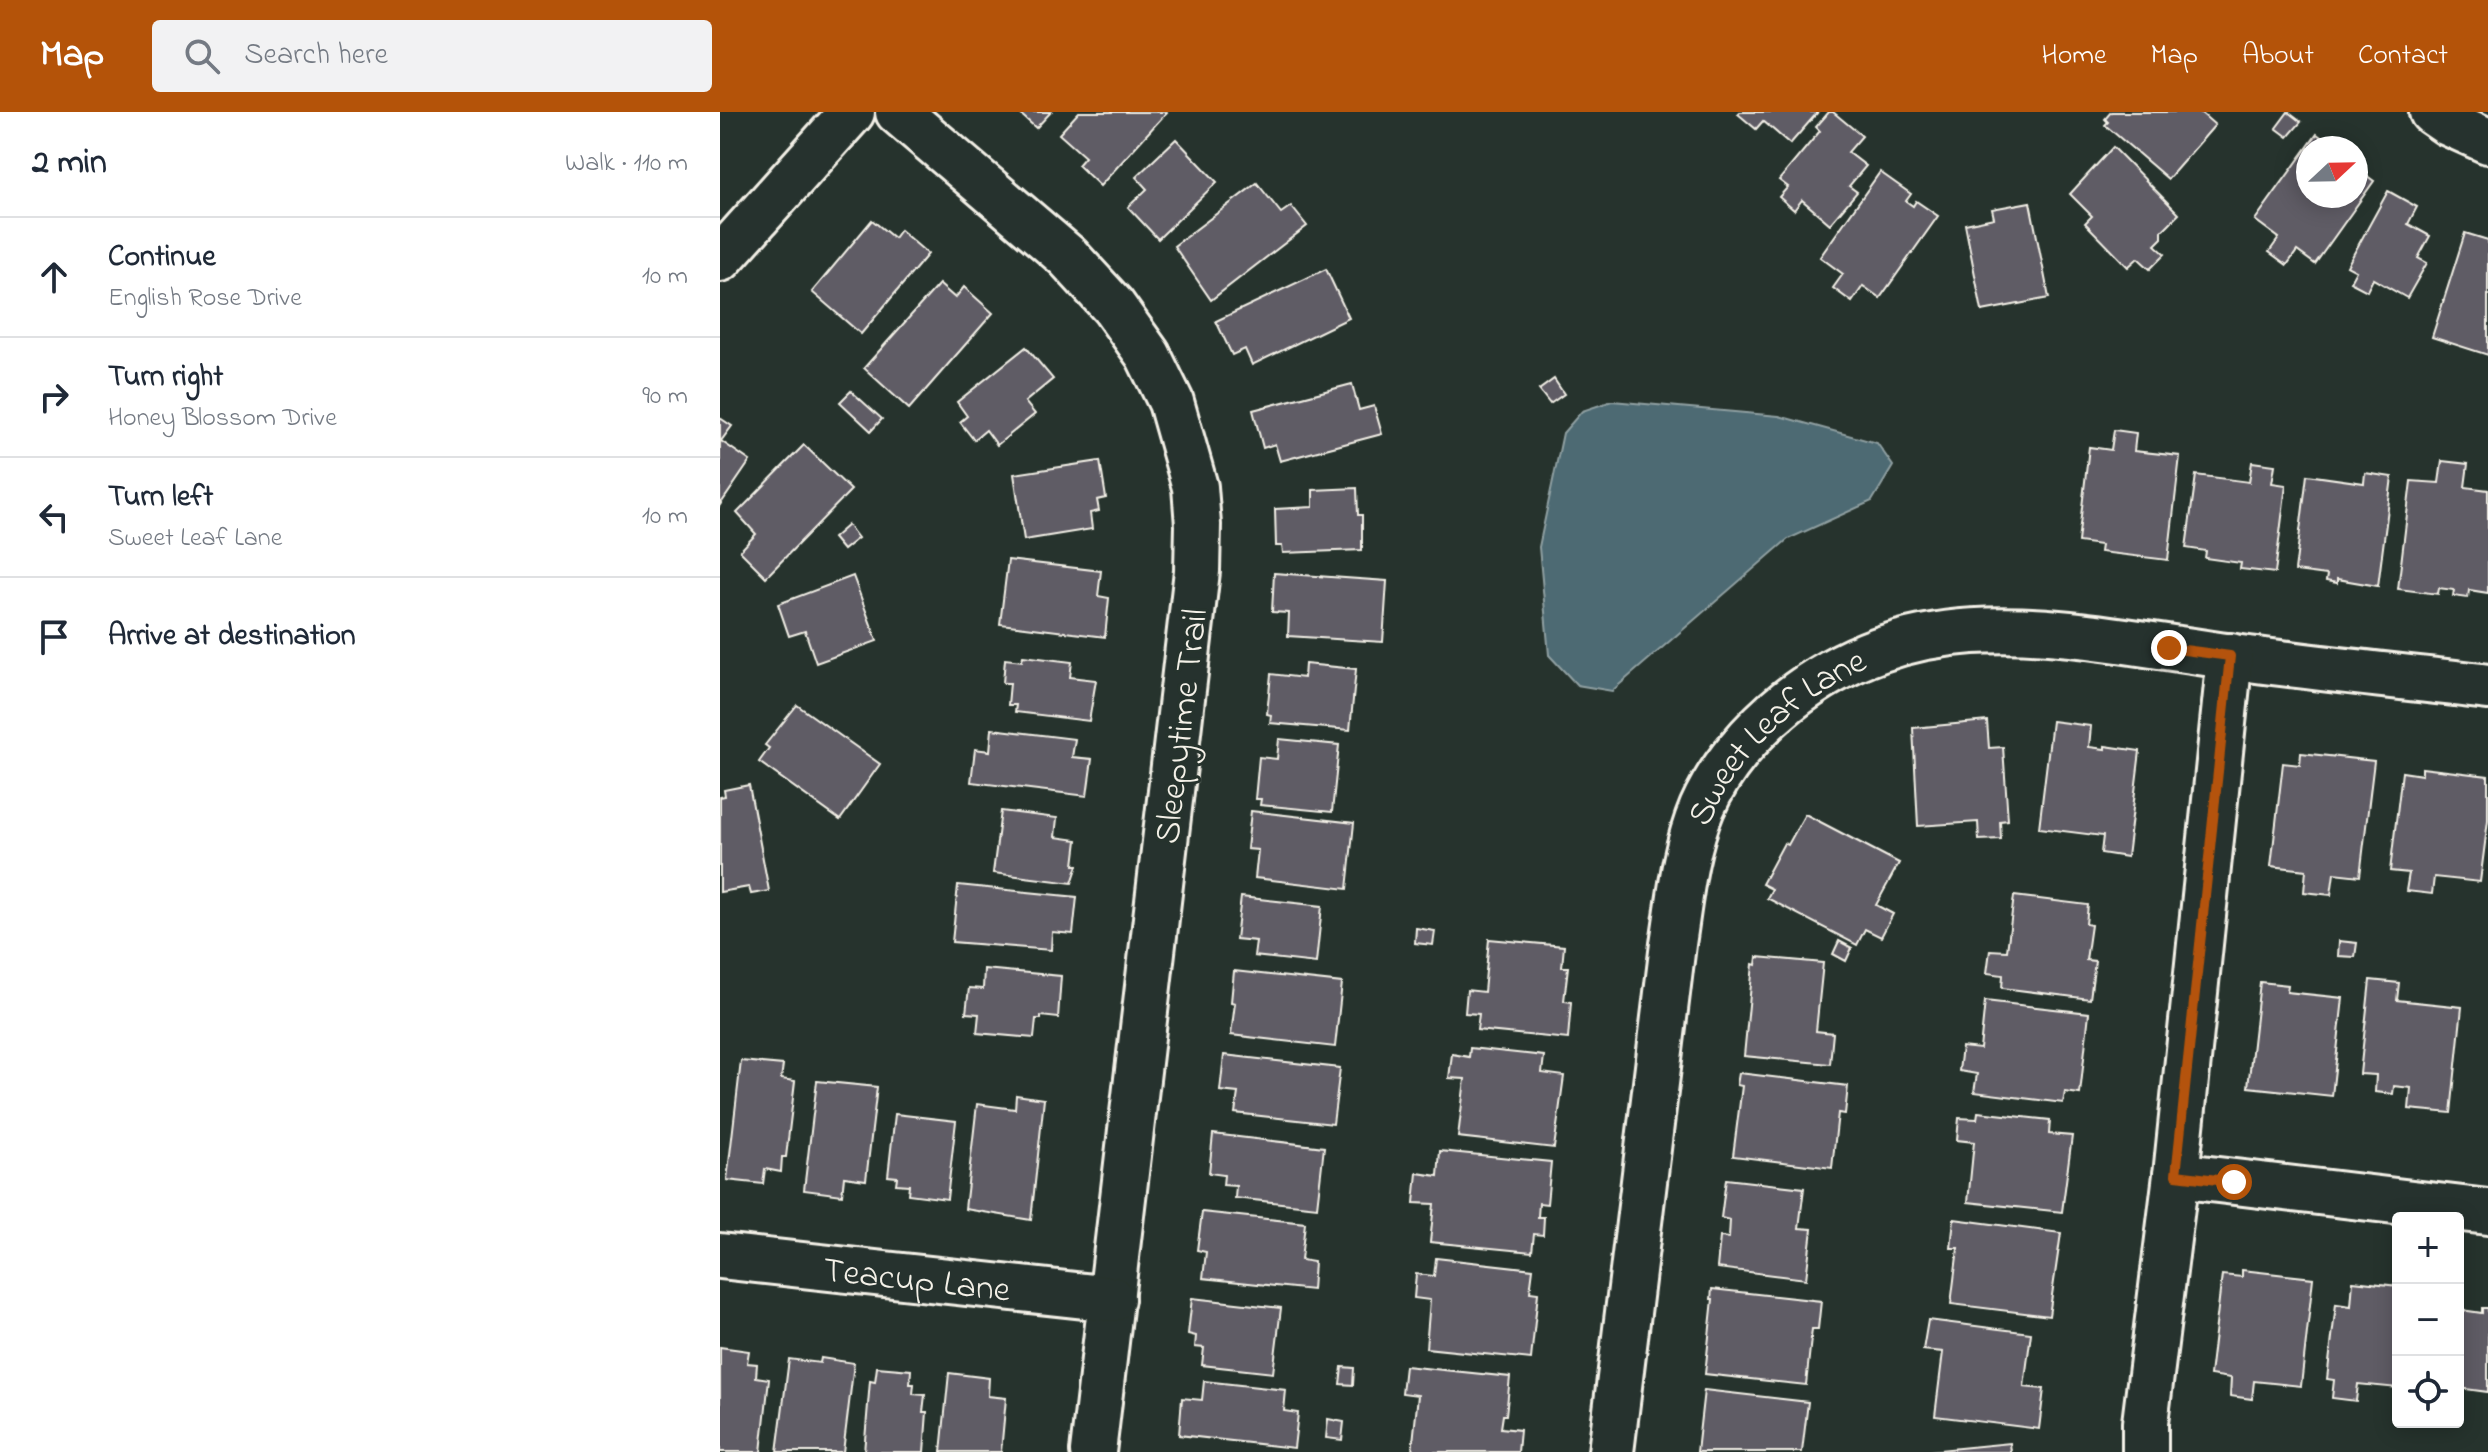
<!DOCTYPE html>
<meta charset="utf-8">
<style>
body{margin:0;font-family:"Indie Flower",sans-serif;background:#f2f2f3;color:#1f2937}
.controls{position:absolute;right:24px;bottom:24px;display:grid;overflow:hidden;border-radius:8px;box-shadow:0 4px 20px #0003}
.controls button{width:72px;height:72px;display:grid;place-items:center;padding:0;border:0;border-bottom:2px solid #e0e1e3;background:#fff;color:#1f2937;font:40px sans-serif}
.compass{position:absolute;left:1576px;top:24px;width:72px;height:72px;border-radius:50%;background:#fff;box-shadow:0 4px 20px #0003;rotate:68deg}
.stop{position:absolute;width:24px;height:24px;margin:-18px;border:6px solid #b45309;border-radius:50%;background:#fff}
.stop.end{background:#b45309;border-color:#fff;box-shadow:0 2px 8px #0008}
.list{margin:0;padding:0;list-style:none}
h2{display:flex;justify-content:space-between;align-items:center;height:104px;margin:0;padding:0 32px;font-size:34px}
h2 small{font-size:26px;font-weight:400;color:#747a83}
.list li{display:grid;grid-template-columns:52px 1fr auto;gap:24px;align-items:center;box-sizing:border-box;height:120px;padding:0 32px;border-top:2px solid #e0e1e3}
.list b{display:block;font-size:30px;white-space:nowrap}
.list p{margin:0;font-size:26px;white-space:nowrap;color:#747a83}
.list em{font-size:26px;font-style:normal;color:#747a83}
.icon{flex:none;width:44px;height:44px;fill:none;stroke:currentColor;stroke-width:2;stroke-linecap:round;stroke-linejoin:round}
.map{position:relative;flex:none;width:1768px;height:1340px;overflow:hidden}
header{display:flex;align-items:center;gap:48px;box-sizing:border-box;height:112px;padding:0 40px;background:#b45309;color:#fff}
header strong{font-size:38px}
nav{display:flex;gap:44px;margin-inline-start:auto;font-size:28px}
.search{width:560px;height:72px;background:#f2f2f3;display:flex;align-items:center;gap:20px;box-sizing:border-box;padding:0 28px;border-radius:8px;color:#747a83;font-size:30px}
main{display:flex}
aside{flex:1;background:#fff}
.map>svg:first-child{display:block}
.water{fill:#4d6a73;stroke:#90a0a2;stroke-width:2}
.building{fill:#5f5b65;stroke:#f4f1e8;stroke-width:2}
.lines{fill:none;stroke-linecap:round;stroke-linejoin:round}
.minor-casing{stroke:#f4f1e8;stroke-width:50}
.minor{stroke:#26332d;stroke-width:44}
.route{stroke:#b45309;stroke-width:10}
.labels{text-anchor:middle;stroke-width:6;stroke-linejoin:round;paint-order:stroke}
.street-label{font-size:36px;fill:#f4f1e8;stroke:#26332d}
</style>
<header>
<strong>Map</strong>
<div class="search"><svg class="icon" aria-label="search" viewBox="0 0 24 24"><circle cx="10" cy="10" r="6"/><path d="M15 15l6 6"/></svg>Search here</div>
<nav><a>Home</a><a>Map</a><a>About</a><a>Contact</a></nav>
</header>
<main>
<aside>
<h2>2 min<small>Walk · 110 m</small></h2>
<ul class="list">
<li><svg class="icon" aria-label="ahead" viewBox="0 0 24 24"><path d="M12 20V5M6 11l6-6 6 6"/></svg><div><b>Continue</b><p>English Rose Drive</p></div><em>10 m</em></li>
<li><svg class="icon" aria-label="right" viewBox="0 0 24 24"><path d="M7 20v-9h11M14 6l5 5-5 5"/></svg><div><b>Turn right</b><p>Honey Blossom Drive</p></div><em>90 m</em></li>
<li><svg class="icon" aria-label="left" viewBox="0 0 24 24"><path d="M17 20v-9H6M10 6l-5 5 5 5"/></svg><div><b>Turn left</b><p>Sweet Leaf Lane</p></div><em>10 m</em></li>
<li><svg class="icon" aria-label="arrive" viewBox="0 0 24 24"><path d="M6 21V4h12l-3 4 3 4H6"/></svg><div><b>Arrive at destination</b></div></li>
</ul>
</aside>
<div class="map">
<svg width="1768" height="1340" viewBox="0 0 1768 1340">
<rect width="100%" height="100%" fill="#26332d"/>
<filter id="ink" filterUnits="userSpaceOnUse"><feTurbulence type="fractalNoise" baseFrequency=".0125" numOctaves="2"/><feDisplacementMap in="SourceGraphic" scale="16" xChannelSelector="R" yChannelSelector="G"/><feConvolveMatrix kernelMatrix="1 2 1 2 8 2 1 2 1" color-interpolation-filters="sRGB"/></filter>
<g filter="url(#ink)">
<path class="water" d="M 892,289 L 1059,304 L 1157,331 L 1173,354 L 1152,389 L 1068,427 L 892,579 L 857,573 L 829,543 L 819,435 L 843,321 L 862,299 Z"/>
<g class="building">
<path d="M 298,0 L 331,0 L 316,16 Z"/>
<path d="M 359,0 L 447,0 L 380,74 L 358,53 L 365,45 L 339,22 Z"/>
<path d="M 1020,0 L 1098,0 L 1070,32 L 1043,9 L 1036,17 L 1018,2 Z"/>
<path d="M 1109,0 L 1113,0 L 1142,24 L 1128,40 L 1146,54 L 1129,74 L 1137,80 L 1110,112 L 1082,88 L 1074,98 L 1059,85 L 1068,75 L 1059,68 L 1100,19 L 1096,15 Z"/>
<path d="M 1391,0 L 1480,0 L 1495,13 L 1448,67 L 1385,13 L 1388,10 L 1385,7 Z"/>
<path d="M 1568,0 L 1581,10 L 1568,25 L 1556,16 Z"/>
<path d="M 1597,22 L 1616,36 L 1588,36 L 1588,84 L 1636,84 L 1636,56 L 1654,69 L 1595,152 L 1577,139 L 1567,153 L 1549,140 L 1559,126 L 1535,108 Z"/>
<path d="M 456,27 L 497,70 L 438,127 L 408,95 L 427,77 L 416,65 Z"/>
<path d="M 1393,35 L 1459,102 L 1442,119 L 1442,126 L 1435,133 L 1445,142 L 1430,157 L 1418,146 L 1408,155 L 1365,111 L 1372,104 L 1350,82 Z"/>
<path d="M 1160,60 L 1191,82 L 1186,89 L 1193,94 L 1196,89 L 1218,104 L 1160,186 L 1143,174 L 1132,190 L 1113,176 L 1123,162 L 1100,145 Z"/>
<path d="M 537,71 L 561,101 L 571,94 L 587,114 L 491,188 L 454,134 Z"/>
<path d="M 1668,79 L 1697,95 L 1688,112 L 1710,124 L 1698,146 L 1707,151 L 1687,186 L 1653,167 L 1647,179 L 1630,170 L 1636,159 L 1627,154 Z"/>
<path d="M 1310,90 L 1329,186 L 1262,199 L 1245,112 L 1274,106 L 1272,97 Z"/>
<path d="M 152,108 L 174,126 L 180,118 L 208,142 L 141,222 L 92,180 Z"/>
<path d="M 1745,121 L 1768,128 L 1768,243 L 1712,225 Z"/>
<path d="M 606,157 L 629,206 L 532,253 L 525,237 L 512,243 L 496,209 Z"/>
<path d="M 219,172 L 235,186 L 244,175 L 273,201 L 189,297 L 144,256 Z"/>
<path d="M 306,235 L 333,267 L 305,290 L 315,302 L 277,333 L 266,318 L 254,328 L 240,310 L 247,304 L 237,290 Z"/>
<path d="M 834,267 L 844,282 L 830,292 L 819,278 Z"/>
<path d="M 632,272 L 639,298 L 654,294 L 662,322 L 560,349 L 555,332 L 543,336 L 533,298 Z"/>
<path d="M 131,279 L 162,307 L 151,319 L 120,290 Z"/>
<path d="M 0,306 L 12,314 L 1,329 L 30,349 L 0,393 Z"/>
<path d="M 1394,318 L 1416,321 L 1414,339 L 1460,344 L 1448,448 L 1380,440 L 1381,433 L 1358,430 L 1369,335 L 1391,338 Z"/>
<path d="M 84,333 L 131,378 L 46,465 L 20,439 L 36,422 L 17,401 Z"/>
<path d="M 380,349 L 386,386 L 377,388 L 379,399 L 370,401 L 372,417 L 304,428 L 294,362 Z"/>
<path d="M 1722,349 L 1748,352 L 1745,375 L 1768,378 L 1768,481 L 1749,478 L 1748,486 L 1733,484 L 1734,478 L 1719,476 L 1718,482 L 1678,477 L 1691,369 L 1719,371 Z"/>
<path d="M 1532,350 L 1555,353 L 1552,371 L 1566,373 L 1555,461 L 1520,457 L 1521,451 L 1485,446 L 1486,439 L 1466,436 L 1476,363 L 1529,370 Z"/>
<path d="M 1645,361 L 1672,365 L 1658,474 L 1617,467 L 1617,471 L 1606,469 L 1607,463 L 1575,459 L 1587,363 L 1644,371 Z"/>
<path d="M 637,376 L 638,403 L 642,403 L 642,438 L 563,441 L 562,434 L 556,434 L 555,397 L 593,395 L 593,378 Z"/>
<path d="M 128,413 L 138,426 L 123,438 L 113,426 Z"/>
<path d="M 288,448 L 381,459 L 378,484 L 389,486 L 385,525 L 280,512 Z"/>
<path d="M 554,461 L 667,469 L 663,530 L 568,524 L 569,501 L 552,500 Z"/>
<path d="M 133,464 L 157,529 L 96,551 L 85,519 L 69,524 L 58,492 Z"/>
<path d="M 303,544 L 352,550 L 350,565 L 376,568 L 369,609 L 295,600 L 296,593 L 288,593 L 290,571 L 283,571 L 285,547 L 302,549 Z"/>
<path d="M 585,552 L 636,557 L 630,618 L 550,611 L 551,603 L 547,602 L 551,562 L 584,566 Z"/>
<path d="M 77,593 L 160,652 L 120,708 L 39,650 L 49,636 L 45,633 Z"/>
<path d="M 1267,609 L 1269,636 L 1283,635 L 1288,708 L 1280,709 L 1281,727 L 1259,728 L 1258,710 L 1198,714 L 1193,616 Z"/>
<path d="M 1332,609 L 1371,614 L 1369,635 L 1385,637 L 1385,634 L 1420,639 L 1407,745 L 1381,741 L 1383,724 L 1319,716 Z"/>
<path d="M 272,617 L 355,627 L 352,645 L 372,647 L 367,684 L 251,670 L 255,637 L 270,639 Z"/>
<path d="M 559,627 L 619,633 L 612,700 L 540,693 L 541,687 L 535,687 L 539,645 L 557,647 Z"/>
<path d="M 1581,641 L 1654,649 L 1640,764 L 1614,761 L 1611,783 L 1584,780 L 1586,758 L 1551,754 L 1563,651 L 1580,653 Z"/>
<path d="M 1702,656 L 1768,664 L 1768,708 L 1760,770 L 1714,765 L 1712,782 L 1686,779 L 1689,761 L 1670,759 L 1682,660 L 1702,663 Z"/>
<path d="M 29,673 L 49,779 L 31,782 L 29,775 L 0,780 L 0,685 L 5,684 L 4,678 Z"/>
<path d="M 281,699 L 337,706 L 335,725 L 357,728 L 354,753 L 358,753 L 352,771 L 273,761 Z"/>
<path d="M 531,699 L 634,711 L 627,777 L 535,766 L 538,738 L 527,737 Z"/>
<path d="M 1085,702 L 1179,751 L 1156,793 L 1173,802 L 1161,825 L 1145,817 L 1137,833 L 1047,786 L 1052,777 L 1042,772 L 1064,731 L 1068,733 Z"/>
<path d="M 238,773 L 357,785 L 353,822 L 332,820 L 331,838 L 232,830 Z"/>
<path d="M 1294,784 L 1368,793 L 1366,812 L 1371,813 L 1366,848 L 1375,849 L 1370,887 L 1282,876 L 1283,863 L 1267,861 L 1270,838 L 1287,839 Z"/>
<path d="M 521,785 L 602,794 L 596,851 L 534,844 L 536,829 L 516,827 Z"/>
<path d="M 696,816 L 715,819 L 713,833 L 695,831 Z"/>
<path d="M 769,827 L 844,834 L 842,855 L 848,855 L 844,889 L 851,890 L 848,927 L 757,918 L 759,902 L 745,901 L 747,878 L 764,880 Z"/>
<path d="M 1119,829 L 1132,836 L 1126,849 L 1113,842 Z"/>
<path d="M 1619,829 L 1637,831 L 1635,845 L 1618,844 Z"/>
<path d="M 1037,845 L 1103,851 L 1096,919 L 1113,921 L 1110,952 L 1024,944 L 1033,852 L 1036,853 Z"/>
<path d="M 264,857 L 341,864 L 338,906 L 321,904 L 321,907 L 316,907 L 314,926 L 257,921 L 259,902 L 246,901 L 249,876 L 263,877 Z"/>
<path d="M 514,859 L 622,871 L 615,935 L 511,923 L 515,891 L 511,890 Z"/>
<path d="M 1650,868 L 1679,871 L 1677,888 L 1742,895 L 1731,1001 L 1689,997 L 1691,976 L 1674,974 L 1673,982 L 1655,980 L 1656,963 L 1640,962 Z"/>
<path d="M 1540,870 L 1568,873 L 1567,880 L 1623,886 L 1612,984 L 1528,975 Z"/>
<path d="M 1265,889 L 1369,901 L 1360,982 L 1345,980 L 1343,991 L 1254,980 L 1257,962 L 1239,959 L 1242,935 L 1260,937 Z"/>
<path d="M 750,936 L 824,944 L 822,961 L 844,964 L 834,1036 L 738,1025 L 745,967 L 729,966 L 732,942 L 749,945 Z"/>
<path d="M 504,943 L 620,956 L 613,1012 L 515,1001 L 518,981 L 500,979 Z"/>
<path d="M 21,949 L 63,953 L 61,967 L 75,969 L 66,1045 L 62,1045 L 61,1060 L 45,1057 L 43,1072 L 7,1068 Z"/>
<path d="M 1019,961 L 1128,974 L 1125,1002 L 1118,1001 L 1112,1056 L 1013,1044 L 1022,974 L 1017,973 Z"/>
<path d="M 97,969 L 157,975 L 146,1068 L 124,1065 L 122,1083 L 84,1078 Z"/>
<path d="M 296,983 L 324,987 L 311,1108 L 245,1097 L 257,992 L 295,997 Z"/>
<path d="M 1258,1000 L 1330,1008 L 1329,1022 L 1352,1024 L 1342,1100 L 1248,1090 L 1254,1030 L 1237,1028 L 1239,1006 L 1257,1007 Z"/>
<path d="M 175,1002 L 236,1009 L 227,1087 L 188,1082 L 189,1073 L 176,1072 L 177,1065 L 168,1064 Z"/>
<path d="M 493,1022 L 604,1035 L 597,1095 L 515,1086 L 516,1074 L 503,1073 L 504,1063 L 489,1061 Z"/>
<path d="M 720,1039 L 831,1050 L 827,1092 L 819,1091 L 818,1105 L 824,1105 L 823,1123 L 814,1122 L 812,1140 L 710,1130 L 714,1092 L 694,1091 L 697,1061 L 718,1064 Z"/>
<path d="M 1006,1067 L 1084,1076 L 1079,1116 L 1092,1117 L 1086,1167 L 997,1156 L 1000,1125 L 1009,1126 L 1010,1108 L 1001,1106 Z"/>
<path d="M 482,1100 L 585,1111 L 581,1148 L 594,1150 L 592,1178 L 483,1166 L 486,1140 L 477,1138 Z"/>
<path d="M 1234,1107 L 1341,1121 L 1329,1204 L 1231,1192 L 1238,1136 L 1231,1136 Z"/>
<path d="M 716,1146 L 813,1157 L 810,1180 L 818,1181 L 811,1247 L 706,1236 L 710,1188 L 694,1186 L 696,1162 L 714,1164 Z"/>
<path d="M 1522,1158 L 1593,1166 L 1581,1274 L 1534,1269 L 1532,1287 L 1510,1284 L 1511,1266 L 1490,1263 L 1502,1163 L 1522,1165 Z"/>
<path d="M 1633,1169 L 1678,1174 L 1678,1276 L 1638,1272 L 1636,1289 L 1612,1286 L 1614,1268 L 1607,1267 L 1616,1192 L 1631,1194 Z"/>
<path d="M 992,1177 L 1101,1189 L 1098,1217 L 1092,1217 L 1086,1273 L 985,1262 L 993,1187 L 991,1187 Z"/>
<path d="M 472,1186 L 561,1196 L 553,1261 L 482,1253 L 484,1236 L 475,1235 L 476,1224 L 468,1222 Z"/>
<path d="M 1762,1196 L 1768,1196 L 1768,1280 L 1738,1276 L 1741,1198 L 1762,1201 Z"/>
<path d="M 1208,1208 L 1311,1221 L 1304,1275 L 1324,1277 L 1319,1317 L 1215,1304 L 1223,1240 L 1203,1238 Z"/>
<path d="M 0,1235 L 29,1239 L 27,1251 L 37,1252 L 36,1265 L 49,1267 L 41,1340 L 0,1340 Z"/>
<path d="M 101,1246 L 134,1251 L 123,1340 L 57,1340 L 69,1247 L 100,1251 Z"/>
<path d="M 685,1254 L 790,1265 L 786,1303 L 783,1303 L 781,1316 L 800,1318 L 798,1340 L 692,1340 L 698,1283 L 682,1281 Z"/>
<path d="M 157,1255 L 191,1258 L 190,1272 L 194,1272 L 193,1282 L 205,1283 L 203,1300 L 207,1300 L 204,1340 L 144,1340 L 150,1269 L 155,1270 Z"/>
<path d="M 622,1255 L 634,1256 L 633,1273 L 620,1272 Z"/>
<path d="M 229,1261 L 269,1266 L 268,1284 L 286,1286 L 281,1340 L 221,1340 Z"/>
<path d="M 484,1269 L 566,1278 L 564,1299 L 578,1301 L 574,1336 L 459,1323 L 462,1286 L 482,1288 Z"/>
<path d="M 984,1278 L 1088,1290 L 1082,1340 L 977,1340 Z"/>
<path d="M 608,1307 L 624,1310 L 622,1328 L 606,1326 Z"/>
<path d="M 1290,1331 L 1291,1340 L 1199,1340 Z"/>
</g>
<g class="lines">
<g class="minor-casing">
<g id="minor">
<path d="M 178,0 L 348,145 L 393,194 L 428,243 L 451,290 L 475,375 L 478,413 L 477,459 L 373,1340"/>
<path d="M 1712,0 L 1728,11 L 1768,29"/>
<path d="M 0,147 L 132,0"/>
<path d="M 1456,1063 L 1768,1100"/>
<path id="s1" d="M 0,1144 L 392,1187"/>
<path id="s2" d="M 891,1340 L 953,832 C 960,787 964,739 982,696 C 1000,655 1033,617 1068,589 C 1199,485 1341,520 1492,542 C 1583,555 1676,564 1768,575"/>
<path d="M 1425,1340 L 1425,1311 L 1456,1063 L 1510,544"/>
</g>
</g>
<use href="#minor" class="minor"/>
</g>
</g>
<g class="lines" filter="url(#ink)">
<path class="route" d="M 1449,536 L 1510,544 L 1456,1063 L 1514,1070"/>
</g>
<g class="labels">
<g class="street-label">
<text transform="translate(459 614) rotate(-83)" y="13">Sleepytime Trail</text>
<text dy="13" stroke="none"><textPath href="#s2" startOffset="756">Sweet Leaf Lane</textPath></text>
<text dy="13" stroke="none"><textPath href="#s1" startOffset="198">Teacup Lane</textPath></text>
</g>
</g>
</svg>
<div class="controls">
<button>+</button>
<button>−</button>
<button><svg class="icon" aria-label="locate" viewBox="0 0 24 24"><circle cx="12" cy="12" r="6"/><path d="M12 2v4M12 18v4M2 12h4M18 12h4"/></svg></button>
</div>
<svg class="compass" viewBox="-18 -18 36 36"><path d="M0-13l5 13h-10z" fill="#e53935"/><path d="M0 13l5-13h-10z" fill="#747a83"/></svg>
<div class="stop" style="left:1514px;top:1070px"></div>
<div class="stop end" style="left:1449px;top:536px"></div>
</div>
</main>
